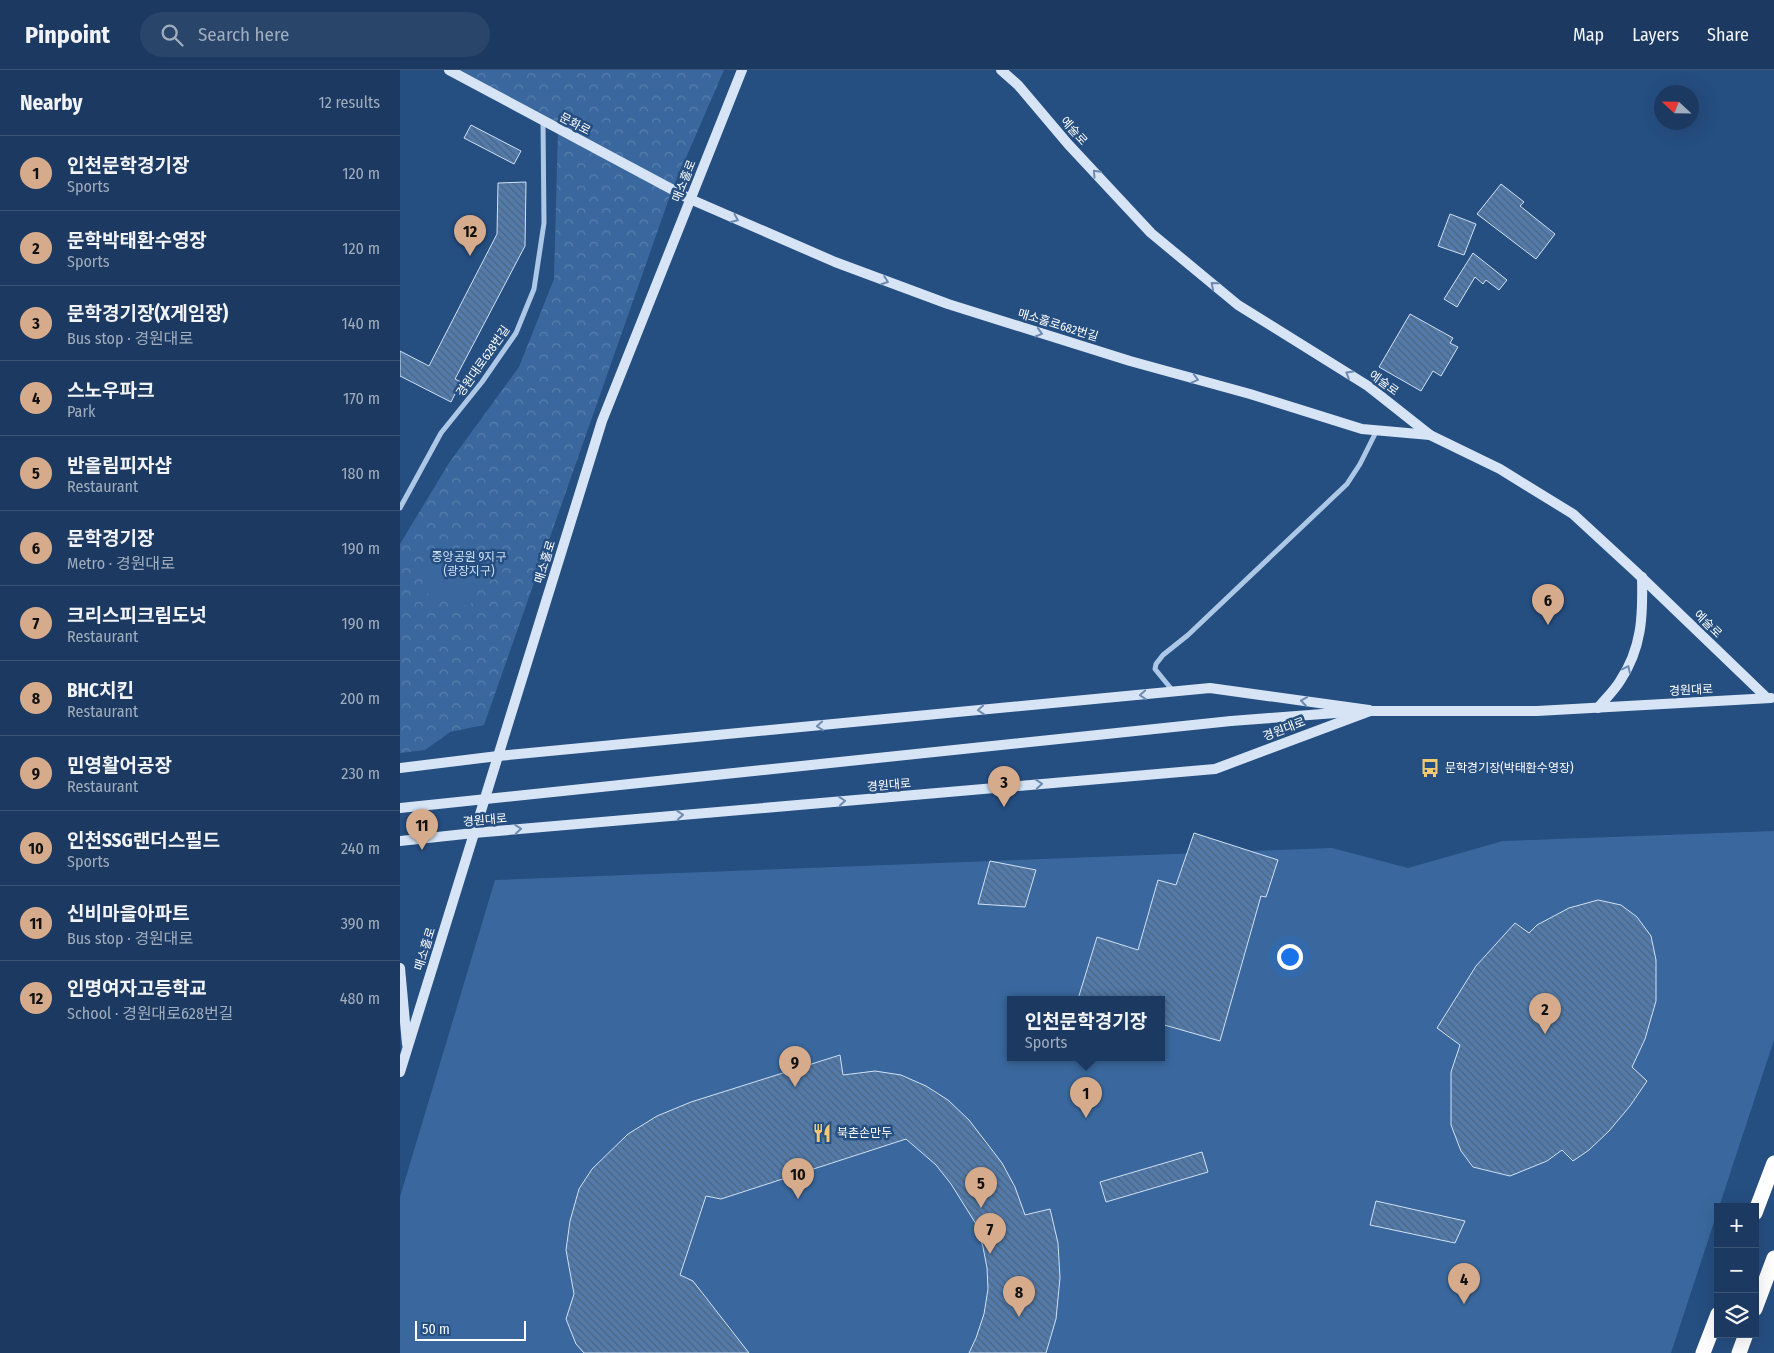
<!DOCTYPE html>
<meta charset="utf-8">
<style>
body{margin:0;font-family:"Fira Sans Condensed","Noto Sans KR",sans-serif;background:#29456a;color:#f1f3f6}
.controls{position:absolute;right:15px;bottom:15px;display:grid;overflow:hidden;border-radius:0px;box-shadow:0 5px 20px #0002}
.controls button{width:45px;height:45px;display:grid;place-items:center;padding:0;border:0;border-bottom:1px solid #3a5476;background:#1c3a61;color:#f1f3f6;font:25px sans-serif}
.compass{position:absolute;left:1254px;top:15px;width:45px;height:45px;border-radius:50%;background:#1c3a61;box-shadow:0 5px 20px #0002;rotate:292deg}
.scale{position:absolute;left:15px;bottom:12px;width:111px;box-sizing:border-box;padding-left:5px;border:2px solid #fff;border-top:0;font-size:14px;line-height:18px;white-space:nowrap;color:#fff;-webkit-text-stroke:4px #254e81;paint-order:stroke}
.you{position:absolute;left:889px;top:886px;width:18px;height:18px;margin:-12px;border:4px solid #fff;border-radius:50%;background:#1a73e8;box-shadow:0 0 0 8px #1a73e833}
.badge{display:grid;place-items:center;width:32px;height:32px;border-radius:50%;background:#d6ab8b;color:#111;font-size:16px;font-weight:700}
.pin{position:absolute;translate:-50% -41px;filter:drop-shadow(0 1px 2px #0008)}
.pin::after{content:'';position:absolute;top:26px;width:18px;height:15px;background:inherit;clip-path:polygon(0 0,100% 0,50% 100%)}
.popup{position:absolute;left:607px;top:926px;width:158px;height:65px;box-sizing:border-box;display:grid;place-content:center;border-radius:0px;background:#1c3a61;filter:drop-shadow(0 1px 4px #0005);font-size:16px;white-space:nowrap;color:#a0adbd}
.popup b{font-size:19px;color:#f1f3f6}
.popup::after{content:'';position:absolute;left:50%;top:100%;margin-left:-10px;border:10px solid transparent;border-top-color:#1c3a61}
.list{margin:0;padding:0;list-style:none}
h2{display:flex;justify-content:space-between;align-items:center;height:65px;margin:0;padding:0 20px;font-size:21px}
h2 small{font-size:16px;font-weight:400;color:#a0adbd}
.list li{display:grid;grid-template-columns:32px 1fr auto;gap:15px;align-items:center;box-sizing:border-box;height:75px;padding:0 20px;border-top:1px solid #3a5476}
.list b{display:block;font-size:19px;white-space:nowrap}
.list p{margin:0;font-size:16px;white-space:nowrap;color:#a0adbd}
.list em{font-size:16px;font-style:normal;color:#a0adbd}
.icon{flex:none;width:28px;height:28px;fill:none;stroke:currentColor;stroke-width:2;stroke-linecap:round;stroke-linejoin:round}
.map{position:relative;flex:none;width:1374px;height:1283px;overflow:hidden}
header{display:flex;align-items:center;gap:30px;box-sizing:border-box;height:70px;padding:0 25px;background:#1c3a61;border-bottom:1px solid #3a5476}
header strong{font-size:24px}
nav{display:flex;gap:28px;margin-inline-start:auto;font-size:18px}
.search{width:350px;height:45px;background:#29456a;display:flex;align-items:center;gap:12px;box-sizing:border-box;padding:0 18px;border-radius:28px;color:#a0adbd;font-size:19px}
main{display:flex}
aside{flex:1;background:#1c3a61}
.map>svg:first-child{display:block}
.forest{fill:url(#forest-crowns)}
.pitch{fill:#3a689e;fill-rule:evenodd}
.building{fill:url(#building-back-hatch);stroke:#d0e1f5}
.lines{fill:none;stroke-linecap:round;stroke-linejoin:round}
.minor{stroke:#adc8e6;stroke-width:5}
.secondary{stroke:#d6e4f6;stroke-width:10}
.motorway{stroke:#fff;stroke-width:15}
.secondary-bridge{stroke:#d6e4f6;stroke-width:10}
.oneway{stroke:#6c8ab0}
.labels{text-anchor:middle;stroke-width:5;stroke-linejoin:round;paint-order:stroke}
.street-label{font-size:12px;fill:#fff;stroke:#254e81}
.park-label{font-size:12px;fill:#d0e1f5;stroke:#254e81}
.poi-label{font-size:12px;fill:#fff;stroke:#254e81;text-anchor:start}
</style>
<header>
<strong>Pinpoint</strong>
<div class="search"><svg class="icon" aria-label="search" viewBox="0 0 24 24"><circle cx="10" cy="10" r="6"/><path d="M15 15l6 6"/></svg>Search here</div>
<nav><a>Map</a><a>Layers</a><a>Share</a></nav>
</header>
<main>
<aside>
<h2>Nearby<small>12 results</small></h2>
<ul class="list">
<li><span class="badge">1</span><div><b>인천문학경기장</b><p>Sports</p></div><em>120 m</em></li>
<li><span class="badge">2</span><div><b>문학박태환수영장</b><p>Sports</p></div><em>120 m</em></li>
<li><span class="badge">3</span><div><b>문학경기장(X게임장)</b><p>Bus stop · 경원대로</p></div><em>140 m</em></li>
<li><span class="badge">4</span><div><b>스노우파크</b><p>Park</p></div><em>170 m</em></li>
<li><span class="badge">5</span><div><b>반올림피자샵</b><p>Restaurant</p></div><em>180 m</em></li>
<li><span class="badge">6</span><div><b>문학경기장</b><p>Metro · 경원대로</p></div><em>190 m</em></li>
<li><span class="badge">7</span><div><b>크리스피크림도넛</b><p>Restaurant</p></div><em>190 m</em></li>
<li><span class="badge">8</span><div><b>BHC치킨</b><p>Restaurant</p></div><em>200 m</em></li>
<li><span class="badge">9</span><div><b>민영활어공장</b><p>Restaurant</p></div><em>230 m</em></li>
<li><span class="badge">10</span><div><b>인천SSG랜더스필드</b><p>Sports</p></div><em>240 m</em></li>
<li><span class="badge">11</span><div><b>신비마을아파트</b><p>Bus stop · 경원대로</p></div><em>390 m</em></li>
<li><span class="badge">12</span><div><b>인명여자고등학교</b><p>School · 경원대로628번길</p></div><em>480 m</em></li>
</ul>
</aside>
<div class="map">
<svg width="1374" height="1283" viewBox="0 0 1374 1283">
<defs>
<pattern id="forest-crowns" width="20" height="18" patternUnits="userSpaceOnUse" patternTransform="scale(1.25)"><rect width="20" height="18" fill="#3a689e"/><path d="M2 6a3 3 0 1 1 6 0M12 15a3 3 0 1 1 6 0" fill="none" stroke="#587fad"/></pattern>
<pattern id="building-back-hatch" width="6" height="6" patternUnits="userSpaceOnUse" patternTransform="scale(1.25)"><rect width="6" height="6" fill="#527bab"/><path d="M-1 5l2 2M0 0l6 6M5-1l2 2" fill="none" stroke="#4f647c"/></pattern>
</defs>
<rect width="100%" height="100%" fill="#254e81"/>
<path class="forest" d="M 49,0 L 324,0 L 272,120 L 84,655 L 50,662 L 25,680 L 0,683 L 0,474 L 49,393 L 119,297 L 154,209 L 158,59 Z"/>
<g class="pitch">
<path d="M 33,480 L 83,497 L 70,537 L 20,521 Z"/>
<path d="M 1374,761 L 1374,970 L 1271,1283 L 0,1283 L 0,1127 L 95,810 L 932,778 L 1008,798 L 1103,771 ZM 611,929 L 761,929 L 761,987 L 611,987 Z"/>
</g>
<g class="building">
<path d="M 71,55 L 121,81 L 114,94 L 64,68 Z"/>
<path d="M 126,112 L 125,176 L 55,309 L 61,312 L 51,332 L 0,306 L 0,281 L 29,296 L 97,164 L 98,113 Z"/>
<path d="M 1101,114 L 1124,132 L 1120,136 L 1155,164 L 1136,189 L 1077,144 Z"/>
<path d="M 1050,144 L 1076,154 L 1064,185 L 1038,176 Z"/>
<path d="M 1073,183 L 1107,210 L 1099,220 L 1086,210 L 1083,214 L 1075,207 L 1057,237 L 1044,229 Z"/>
<path d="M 1010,244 L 1053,268 L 1050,273 L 1058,277 L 1041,306 L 1033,301 L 1021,321 L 979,297 Z"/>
<path d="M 794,763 L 878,790 L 866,827 L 861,826 L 820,971 L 761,954 L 761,929 L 678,929 L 697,867 L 738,880 L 758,810 L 776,815 Z"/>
<path d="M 590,791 L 636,800 L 625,837 L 578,834 Z"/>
<path d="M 1198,830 L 1221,835 L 1237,847 L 1251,866 L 1256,890 L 1256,931 L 1245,969 L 1232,997 L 1247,1011 L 1230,1036 L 1209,1061 L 1189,1080 L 1173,1091 L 1162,1080 L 1147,1091 L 1110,1106 L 1073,1097 L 1061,1081 L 1051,1055 L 1051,1002 L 1060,975 L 1037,958 L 1076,896 L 1115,853 L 1129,863 L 1137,855 L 1169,838 Z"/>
<path d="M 440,985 L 443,1005 L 475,1001 L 501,1005 L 526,1016 L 548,1030 L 569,1050 L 602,1093 L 615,1117 L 625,1145 L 650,1139 L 658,1173 L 660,1208 L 656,1249 L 646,1283 L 569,1283 L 576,1268 L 584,1244 L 588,1219 L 587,1198 L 583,1177 L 576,1154 L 551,1114 L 536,1095 L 506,1069 L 321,1129 L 306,1126 L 280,1205 L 293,1211 L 349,1283 L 184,1283 L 176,1274 L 166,1249 L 174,1224 L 166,1180 L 170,1151 L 179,1119 L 192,1099 L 228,1064 L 257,1046 L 291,1032 Z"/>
<path d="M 802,1082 L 808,1102 L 706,1132 L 700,1112 Z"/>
<path d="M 976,1131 L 1065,1151 L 1055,1173 L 970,1155 Z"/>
</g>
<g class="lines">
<g class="minor">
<path d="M 0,438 L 41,363 L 82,312 L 116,263 L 134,219 L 144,153 L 143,51"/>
<path d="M 773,621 L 755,599 L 756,594 L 763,585 L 788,565 L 947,414 L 960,394 L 977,360"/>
</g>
<g class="secondary">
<path d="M 49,0 L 290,129 L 435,192 L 548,234 L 730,291 L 850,324 L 962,359 L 1030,365"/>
<path d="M 601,0 L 618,15 L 668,74 L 751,163 L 838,235 L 968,316 L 1030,365 L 1100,399 L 1173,444 L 1236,502 L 1367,628"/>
<path d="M 1198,638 C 1205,629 1214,621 1220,611 C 1242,578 1243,546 1242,507"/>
<path d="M 965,641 L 1137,641 L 1371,628"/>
<path d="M 831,651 L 949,642"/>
<path d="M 0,698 L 98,686 L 810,618 L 969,640"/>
<path d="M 0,771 L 74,763 L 815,699 L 970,641"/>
<path d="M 0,898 L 7,974"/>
<path d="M 0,1002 L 202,351 L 342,0"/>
</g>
<g class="motorway">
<path d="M 1355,1143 L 1374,1093"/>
<path d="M 1355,1239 L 1374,1188"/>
<path d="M 1303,1283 L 1318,1244"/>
<path d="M 1339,1283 L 1346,1264"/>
</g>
<path class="secondary-bridge" d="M 0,738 L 831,651"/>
</g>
<defs><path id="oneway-chevron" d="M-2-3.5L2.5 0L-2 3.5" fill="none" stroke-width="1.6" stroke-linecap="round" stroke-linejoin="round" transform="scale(1.25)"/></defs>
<g class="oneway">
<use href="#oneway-chevron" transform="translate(696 103) rotate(-133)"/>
<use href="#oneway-chevron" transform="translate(335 149) rotate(24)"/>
<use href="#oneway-chevron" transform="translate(485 211) rotate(20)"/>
<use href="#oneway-chevron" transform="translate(814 215) rotate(-140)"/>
<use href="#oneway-chevron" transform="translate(639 263) rotate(17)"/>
<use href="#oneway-chevron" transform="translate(949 304) rotate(-149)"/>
<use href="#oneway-chevron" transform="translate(795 309) rotate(15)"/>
<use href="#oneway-chevron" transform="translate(1227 599) rotate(-65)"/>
<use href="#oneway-chevron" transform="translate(743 625) rotate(175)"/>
<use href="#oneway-chevron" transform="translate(904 631) rotate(-172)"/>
<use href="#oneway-chevron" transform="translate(581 640) rotate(175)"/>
<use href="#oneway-chevron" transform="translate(420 656) rotate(175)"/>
<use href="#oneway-chevron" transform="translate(639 714) rotate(-5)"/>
<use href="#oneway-chevron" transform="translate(442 731) rotate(-5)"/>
<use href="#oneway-chevron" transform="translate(280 745) rotate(-5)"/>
<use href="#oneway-chevron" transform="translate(118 759) rotate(-5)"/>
</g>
<defs>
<g id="bus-bare" transform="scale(1.5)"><path d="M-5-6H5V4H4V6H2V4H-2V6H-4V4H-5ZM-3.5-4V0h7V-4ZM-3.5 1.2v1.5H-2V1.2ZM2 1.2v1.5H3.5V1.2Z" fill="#f0c971" stroke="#254e81" stroke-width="2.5" paint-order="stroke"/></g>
<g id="restaurant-bare" transform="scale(1.5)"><path d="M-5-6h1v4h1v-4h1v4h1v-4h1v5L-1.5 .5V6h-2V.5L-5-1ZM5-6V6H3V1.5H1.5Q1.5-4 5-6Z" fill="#f0c971" stroke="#254e81" stroke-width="2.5" paint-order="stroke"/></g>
</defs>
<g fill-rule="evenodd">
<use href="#bus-bare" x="1030" y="698"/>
<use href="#restaurant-bare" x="422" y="1063"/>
</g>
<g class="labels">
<g class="street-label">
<text transform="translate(175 54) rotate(28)" y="4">문화로</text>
<text transform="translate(674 61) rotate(48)" y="4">예술로</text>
<text transform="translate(284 111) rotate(-68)" y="4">매소홀로</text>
<text transform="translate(658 255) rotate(17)" y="4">매소홀로682번길</text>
<text transform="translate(83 291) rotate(-55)" y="4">경원대로628번길</text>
<text transform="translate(984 313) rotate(36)" y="4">예술로</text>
<text transform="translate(145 492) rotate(-73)" y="4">매소홀로</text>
<text transform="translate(1308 554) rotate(44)" y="4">예술로</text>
<text transform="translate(1291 620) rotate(-3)" y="4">경원대로</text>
<text transform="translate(884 659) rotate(-21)" y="4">경원대로</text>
<text transform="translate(489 715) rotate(-5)" y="4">경원대로</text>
<text transform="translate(85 750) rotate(-5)" y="4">경원대로</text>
<text transform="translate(25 879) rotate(-73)" y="4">매소홀로</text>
</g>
<g class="park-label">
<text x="69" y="491">중앙공원 9지구<tspan x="69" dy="14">(광장지구)</tspan></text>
</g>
<g class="poi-label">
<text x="1045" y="702">문학경기장(박태환수영장)</text>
<text x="437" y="1067">북촌손만두</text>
</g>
</g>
</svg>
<div class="controls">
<button>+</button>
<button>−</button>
<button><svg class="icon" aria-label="layers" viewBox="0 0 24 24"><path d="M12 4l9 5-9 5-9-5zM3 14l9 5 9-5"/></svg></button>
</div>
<svg class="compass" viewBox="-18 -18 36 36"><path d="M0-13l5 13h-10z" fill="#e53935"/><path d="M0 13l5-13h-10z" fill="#a0adbd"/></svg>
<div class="scale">50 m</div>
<div class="you"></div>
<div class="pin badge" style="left:686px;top:1048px">1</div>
<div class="popup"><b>인천문학경기장</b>Sports</div>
<div class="pin badge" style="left:1145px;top:964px">2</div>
<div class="pin badge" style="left:604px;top:737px">3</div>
<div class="pin badge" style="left:1064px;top:1234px">4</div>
<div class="pin badge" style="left:581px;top:1138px">5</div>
<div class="pin badge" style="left:1148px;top:555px">6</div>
<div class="pin badge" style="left:590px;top:1184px">7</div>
<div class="pin badge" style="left:619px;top:1247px">8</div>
<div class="pin badge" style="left:395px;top:1017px">9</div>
<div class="pin badge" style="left:398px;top:1129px">10</div>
<div class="pin badge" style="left:22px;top:780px">11</div>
<div class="pin badge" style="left:70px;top:186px">12</div>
</div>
</main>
